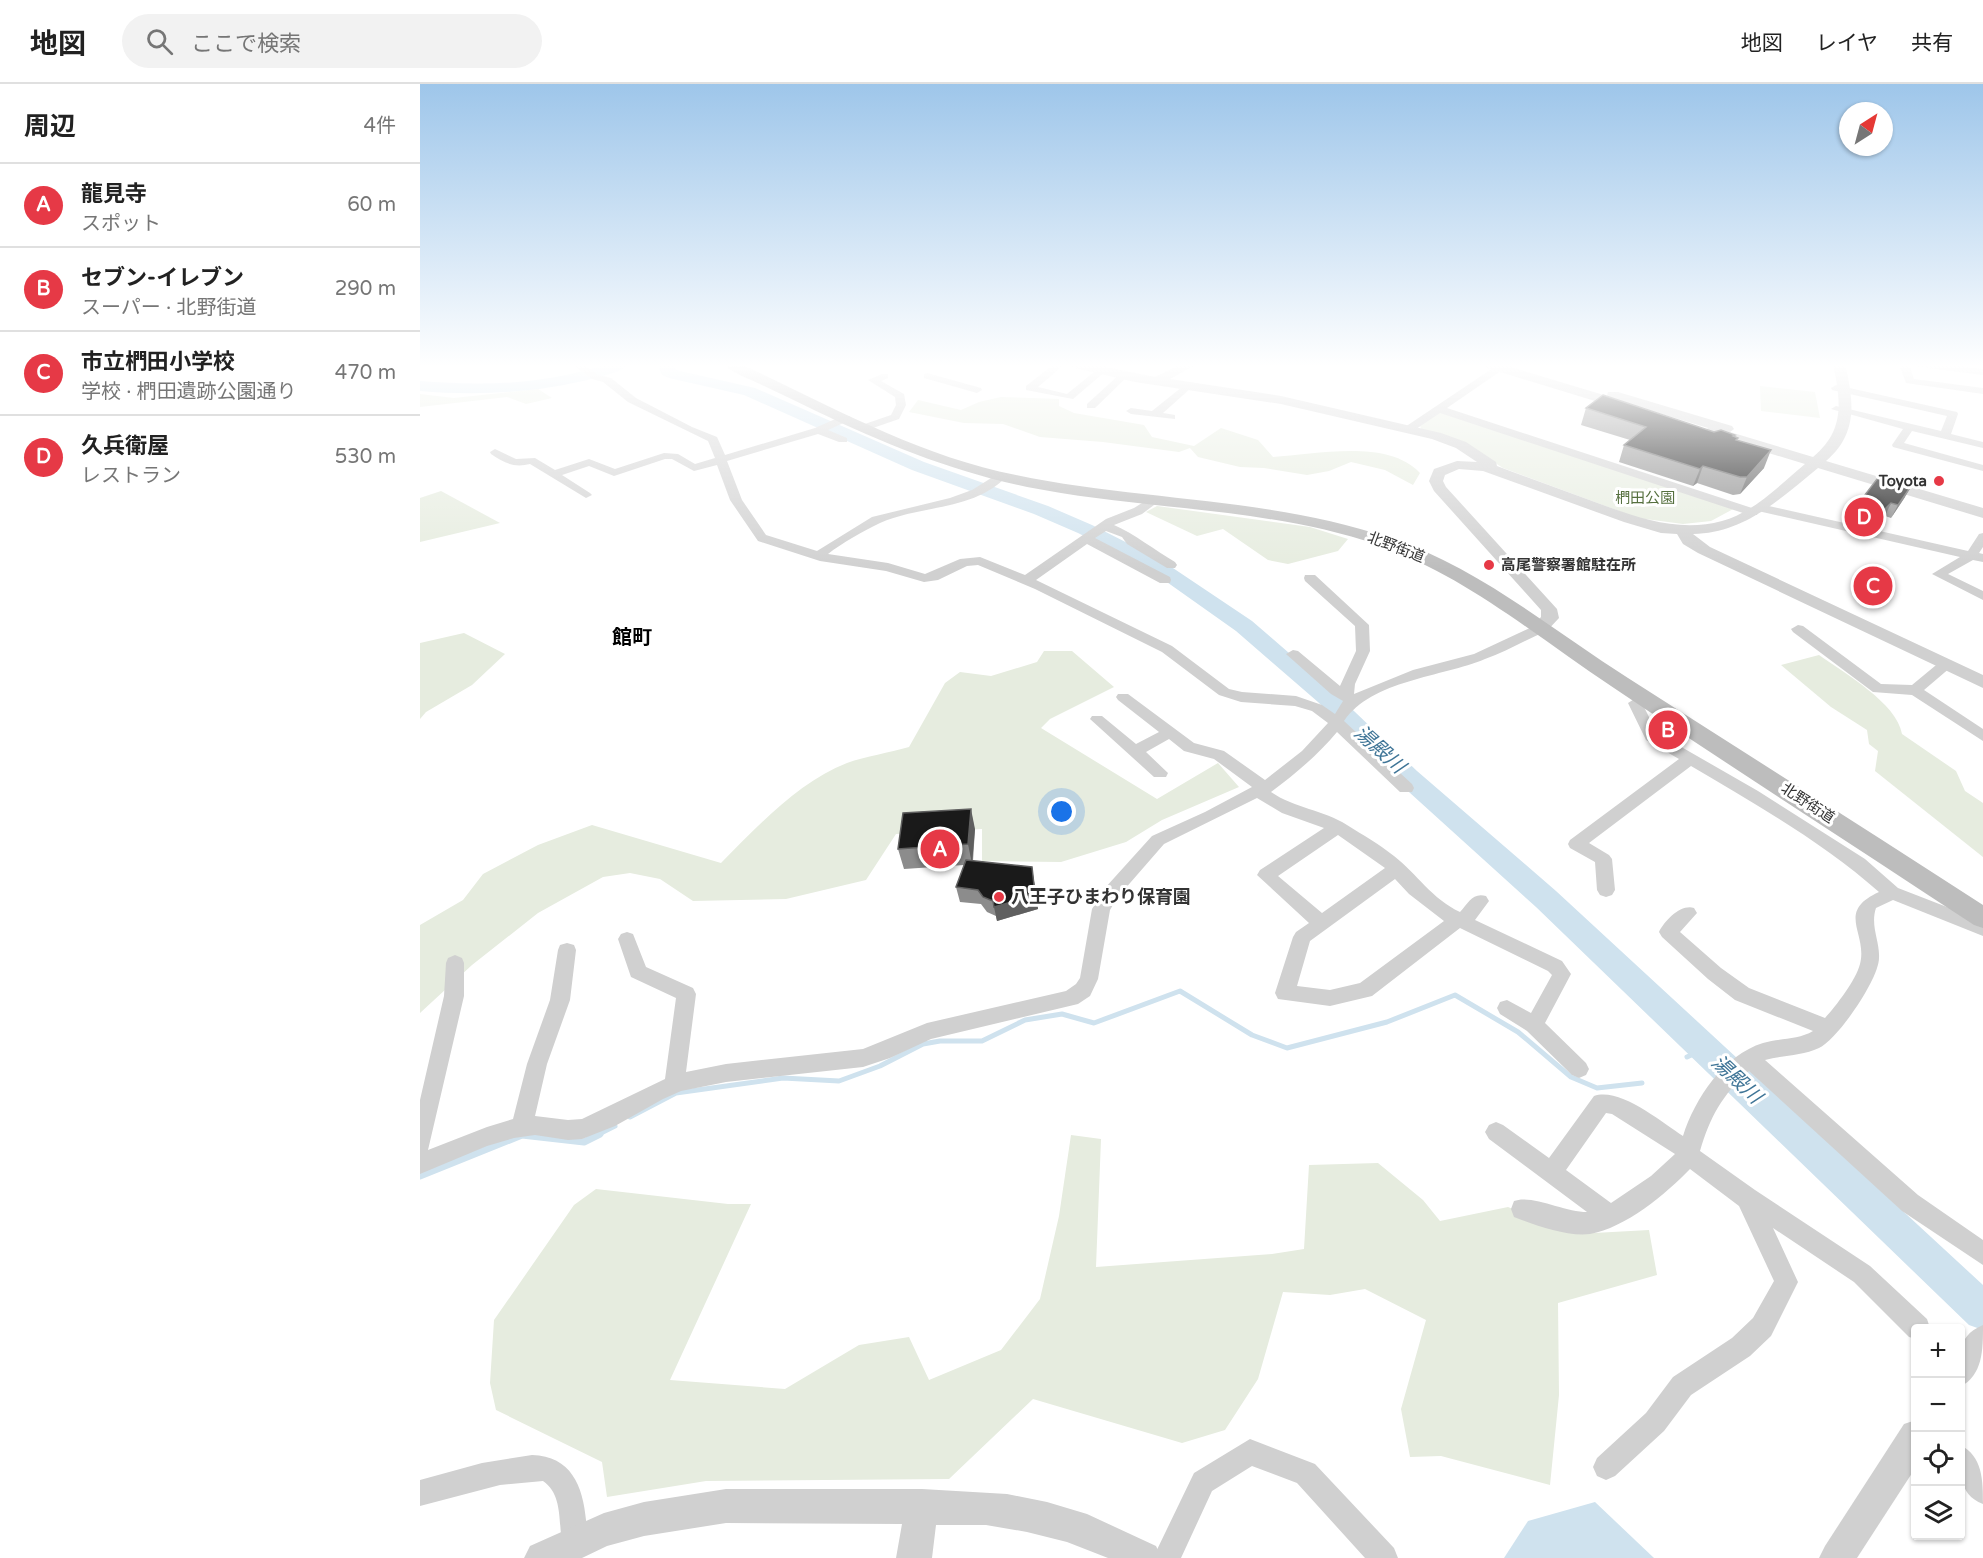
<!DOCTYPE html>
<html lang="ja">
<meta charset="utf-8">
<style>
body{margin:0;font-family:"Varela Round","Noto Sans JP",sans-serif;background:#f2f2f2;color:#222}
.controls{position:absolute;right:18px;bottom:18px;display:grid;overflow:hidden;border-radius:6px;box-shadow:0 2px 4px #0004}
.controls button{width:54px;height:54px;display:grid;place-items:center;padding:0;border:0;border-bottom:2px solid #e0e0e0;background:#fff;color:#222;font:30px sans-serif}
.compass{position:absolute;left:1419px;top:18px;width:54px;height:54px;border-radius:50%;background:#fff;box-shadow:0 2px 4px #0004;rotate:36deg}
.you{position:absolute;left:642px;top:728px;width:21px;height:21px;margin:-15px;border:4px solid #fff;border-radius:50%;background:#1a73e8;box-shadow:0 0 0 9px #1a73e833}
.badge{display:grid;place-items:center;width:39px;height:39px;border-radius:50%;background:#e63946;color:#fff;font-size:20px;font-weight:700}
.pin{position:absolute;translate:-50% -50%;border:3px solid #fff;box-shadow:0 2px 6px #0006}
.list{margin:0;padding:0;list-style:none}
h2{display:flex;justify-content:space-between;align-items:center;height:78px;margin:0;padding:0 24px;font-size:26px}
h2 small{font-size:20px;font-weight:400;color:#767676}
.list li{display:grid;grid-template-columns:39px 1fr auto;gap:18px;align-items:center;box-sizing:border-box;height:84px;padding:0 24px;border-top:2px solid #e0e0e0}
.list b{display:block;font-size:22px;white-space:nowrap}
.list p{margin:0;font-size:20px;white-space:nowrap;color:#767676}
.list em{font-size:20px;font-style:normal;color:#767676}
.icon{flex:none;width:33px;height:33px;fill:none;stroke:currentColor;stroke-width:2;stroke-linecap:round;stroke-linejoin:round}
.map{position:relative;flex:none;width:1563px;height:1474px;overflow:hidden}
header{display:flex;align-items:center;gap:36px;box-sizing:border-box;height:84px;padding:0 30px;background:#fff;border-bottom:2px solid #e0e0e0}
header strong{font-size:28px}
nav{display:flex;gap:33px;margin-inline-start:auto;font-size:21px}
.search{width:420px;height:54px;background:#f2f2f2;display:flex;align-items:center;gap:15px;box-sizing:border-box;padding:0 21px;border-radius:33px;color:#767676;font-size:22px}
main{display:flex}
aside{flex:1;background:#fff}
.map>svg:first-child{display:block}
.green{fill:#e6ecdf}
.water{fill:#cfe2ee}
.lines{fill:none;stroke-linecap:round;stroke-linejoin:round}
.stream-far1{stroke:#cfe2ee;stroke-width:5}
.stream{stroke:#cfe2ee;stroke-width:7}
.river{fill:#cfe2ee;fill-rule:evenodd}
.minor{fill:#d0d0d0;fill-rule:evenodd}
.tertiary{fill:#d0d0d0;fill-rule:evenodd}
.secondary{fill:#bdbdbd;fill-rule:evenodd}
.wall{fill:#8c8c8c}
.shaded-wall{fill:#5f5f5f}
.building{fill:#1a1a1a;stroke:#5f5f5f;stroke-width:1.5}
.poi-dot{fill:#e63946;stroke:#fff;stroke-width:2}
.labels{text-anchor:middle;stroke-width:6;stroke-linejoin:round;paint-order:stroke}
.far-poi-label{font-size:15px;font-weight:bold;fill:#333;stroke:#fff;text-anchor:end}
.far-park-label{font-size:15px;fill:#56703f;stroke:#fff}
.far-street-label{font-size:15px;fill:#333;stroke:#fff}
.poi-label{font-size:18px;font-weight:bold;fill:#333;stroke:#fff;text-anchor:start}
.neighbourhood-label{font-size:20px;font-weight:bold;fill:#000;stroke:#fff}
.water-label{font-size:20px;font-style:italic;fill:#3f7597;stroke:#fff}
</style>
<header>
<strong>地図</strong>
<div class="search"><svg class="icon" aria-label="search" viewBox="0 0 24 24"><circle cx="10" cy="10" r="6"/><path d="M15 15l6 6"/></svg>ここで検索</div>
<nav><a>地図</a><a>レイヤ</a><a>共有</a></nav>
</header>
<main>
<aside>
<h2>周辺<small>4件</small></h2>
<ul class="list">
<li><span class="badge">A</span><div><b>龍見寺</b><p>スポット</p></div><em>60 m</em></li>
<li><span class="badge">B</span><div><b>セブン-イレブン</b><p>スーパー · 北野街道</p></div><em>290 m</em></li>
<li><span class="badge">C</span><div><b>市立椚田小学校</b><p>学校 · 椚田遺跡公園通り</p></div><em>470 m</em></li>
<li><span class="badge">D</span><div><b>久兵衛屋</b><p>レストラン</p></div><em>530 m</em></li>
</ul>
</aside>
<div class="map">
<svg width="1563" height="1474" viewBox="0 0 1563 1474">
<rect width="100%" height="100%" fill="#fff"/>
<g class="green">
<path d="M 1340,302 L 1395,308 L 1400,334 L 1341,327 Z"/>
<path d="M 118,305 L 132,314 L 106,320 L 87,313 L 0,323 L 0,310 L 34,314 Z"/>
<path d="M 581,313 L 639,315 L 639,322 L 654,329 L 724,341 L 732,353 L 774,362 L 801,344 L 838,356 L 853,373 C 895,371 967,354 1000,389 L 993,401 L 965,386 L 931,378 L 909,387 L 887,391 L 844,384 L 820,383 L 778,373 L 770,364 L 759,368 L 683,358 L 620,353 L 583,340 L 544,339 L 489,328 L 498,316 L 541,326 L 559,318 Z"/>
<path d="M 1023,326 L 1317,423 L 1291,437 L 1263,440 L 1218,434 L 1083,384 L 1046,360 L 1001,345 L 1000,341 Z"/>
<path d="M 21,407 L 80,439 L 0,458 L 0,414 Z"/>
<path d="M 737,422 L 890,443 L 928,455 L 918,467 L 868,480 L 848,476 L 803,445 L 777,452 L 726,428 Z"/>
<path d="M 44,549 L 85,570 L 52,601 L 6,628 L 0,635 L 0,559 Z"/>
<path d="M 624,567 L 652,567 L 694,603 L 630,635 L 621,644 L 737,715 L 798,679 L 819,703 L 742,736 L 706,758 L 641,778 L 562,777 L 562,745 L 476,750 L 446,796 L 366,815 L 273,817 L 240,795 L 210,789 L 183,793 L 118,829 L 52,881 L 0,929 L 0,841 L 43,816 L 63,790 L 118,761 L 172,741 L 301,779 C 337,743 378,698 427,679 C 446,672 469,669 489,663 L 525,599 L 540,588 L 571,592 L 617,578 Z"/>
<path d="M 1399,571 C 1424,589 1477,619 1482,650 L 1536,687 L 1545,707 L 1563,719 L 1563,773 L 1455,687 L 1458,667 L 1449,660 L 1447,646 L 1411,623 L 1361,581 Z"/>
<path d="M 651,1051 L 681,1055 L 676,1183 L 852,1170 L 884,1165 L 889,1081 L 958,1079 L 1003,1116 L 1020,1137 L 1088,1123 L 1145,1146 L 1174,1149 L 1229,1146 L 1237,1191 L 1138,1219 L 1139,1311 L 1130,1401 L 1021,1372 L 990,1373 L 981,1325 L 1006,1236 L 945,1205 L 910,1211 L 863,1208 L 838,1295 L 805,1346 L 762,1359 L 613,1315 L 529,1395 L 286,1397 L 187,1413 L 182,1378 L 76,1326 L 70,1299 L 74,1236 L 154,1121 L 176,1105 L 308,1120 L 331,1120 L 250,1296 L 365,1305 L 439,1261 L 489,1253 L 509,1296 L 581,1266 L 620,1215 L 639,1132 Z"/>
</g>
<path class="water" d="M 1175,1418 L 1234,1474 L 1084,1474 L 1108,1437 Z"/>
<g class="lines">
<g class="stream-far1">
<path d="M 1267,973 L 1284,965"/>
<path d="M 210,1033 L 256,1009 L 363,994 L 419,997 L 460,982 L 503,960 L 520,957 L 562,957 L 605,936 L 642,930 L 674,939 L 760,907 L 832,951 L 867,964 L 967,938 L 1035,911 L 1098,948 L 1151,993 L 1177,1004 L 1222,999"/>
<path d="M 177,1051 L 195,1042"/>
</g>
<path class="stream" d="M 0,1092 L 102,1051 L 164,1058 L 180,1050"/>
<g class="river">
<path d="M 186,280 L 209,280 C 202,288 185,291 175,294 C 117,309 59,312 0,307 L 0,297 C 62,302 126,301 186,280 Z"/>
<path d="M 237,280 L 253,280 L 255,285 L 260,287 L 335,304 L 504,378 L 628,422 L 672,441 L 741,476 L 832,537 L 914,608 L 997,687 L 1136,807 L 1563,1201 L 1563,1246 L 1549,1241 L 1116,823 L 979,699 L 898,618 L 816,547 L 727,484 L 658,449 L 614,430 L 492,386 L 324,311 L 249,294 L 242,291 Z"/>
</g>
<g class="minor">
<path d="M 152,280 L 163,280 L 178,291 L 191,294 L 216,314 L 272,343 L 297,353 L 305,371 L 395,344 L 422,332 L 430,332 L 430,336 L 408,346 L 427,354 L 427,358 L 419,358 L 398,350 L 307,377 L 322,416 L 346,451 L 397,467 L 452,433 L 530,414 L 552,406 L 576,391 L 584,391 L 586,393 C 553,427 500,421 460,439 C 443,447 422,459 408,470 L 468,479 L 505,490 L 540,475 L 560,473 L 605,491 L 686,435 L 714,424 L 730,414 L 738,414 L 738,418 L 722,430 L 694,441 C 713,449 736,467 755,478 L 757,481 L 755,484 L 747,484 L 707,460 L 702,453 L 686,447 L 675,454 L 750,493 L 751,496 L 750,499 L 740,499 L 667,460 L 616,496 L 752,562 L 809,605 L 822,608 L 876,612 L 902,621 L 915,630 L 923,617 L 911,610 L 866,570 L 873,566 L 878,567 L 920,602 L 936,567 L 935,542 L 885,497 L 884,494 L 885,491 L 895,491 L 949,541 L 950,567 L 935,600 L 934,610 L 993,586 L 1054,570 L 1114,542 L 1124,542 L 1126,545 L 1124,548 C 1104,557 1085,568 1065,575 C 1022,593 952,596 924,637 L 992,700 L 994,704 L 992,708 L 980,708 L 917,648 C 898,671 875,690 851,708 C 874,724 904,726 927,741 C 943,751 959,760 974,772 C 997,790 1012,815 1040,828 C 1048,819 1053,808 1066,812 L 1069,817 L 1055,836 L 1142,877 L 1151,890 L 1125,939 L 1166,979 L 1169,985 L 1166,991 L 1159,994 L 1152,991 L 1107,947 L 1080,930 L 1077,924 L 1080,918 L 1087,916 L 1111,929 L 1132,891 L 1128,887 L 1040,844 L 952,912 L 910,922 L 858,915 L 855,909 L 873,853 L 876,848 L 889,839 L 837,791 L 840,786 L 904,744 L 862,729 L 837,714 L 744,760 L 697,814 L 690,826 L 678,895 L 670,912 L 658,920 L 511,955 L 470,974 L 443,983 L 306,998 L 261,1007 L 243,1015 L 195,1042 L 162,1055 L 148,1056 L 115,1051 L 94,1054 L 67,1062 L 0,1090 L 0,1016 L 24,912 L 26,879 L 28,874 L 35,871 L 42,874 L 44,879 L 44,912 L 8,1066 L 67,1043 L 93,1035 L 107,980 L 130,916 L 138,866 L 140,861 L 147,859 L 154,861 L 156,866 L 150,916 L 127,980 L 115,1032 L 148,1036 L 162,1035 L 245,995 L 256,914 L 211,893 L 198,855 L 201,850 L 207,848 L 213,850 L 226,883 L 273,904 L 276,910 L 266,988 L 306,980 L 443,965 L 507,939 L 646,907 L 656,900 L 660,894 L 672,825 L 685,804 L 732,752 L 785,728 L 832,703 L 794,675 L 764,667 L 749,655 L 726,668 L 748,689 L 746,693 L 734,693 L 670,635 L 672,632 L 682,632 L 716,660 L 739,648 L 698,616 L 696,613 L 698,610 L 708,610 L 774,659 L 804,667 L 845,696 L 882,667 L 908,639 L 892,627 L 875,622 L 821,618 L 799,611 L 742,568 L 615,505 L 558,481 L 547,482 L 518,496 L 504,498 L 466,487 L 400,477 L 338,457 L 310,416 L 297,381 L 274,387 L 252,375 L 245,375 L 194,392 L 169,382 L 142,391 L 170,409 L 172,411 L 166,414 L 110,380 C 94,384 84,379 71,370 L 70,368 L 75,365 L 96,375 L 115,374 L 135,386 L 169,375 L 195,385 L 244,369 L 258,370 L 275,380 L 295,374 L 288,357 L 208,318 L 183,298 L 172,295 ZM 918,751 L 965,784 L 902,829 L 858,792 ZM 975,795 L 989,810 L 1024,837 L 940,899 L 910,906 L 877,902 L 890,857 Z"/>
<path d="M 634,280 L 645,280 L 618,303 L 647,310 L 679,284 L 687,286 L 653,315 L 606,306 L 606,302 Z"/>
<path d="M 1079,280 L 1091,280 L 1027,324 L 1335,425 L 1340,420 L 1548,467 L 1559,450 L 1563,449 L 1563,463 L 1559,469 L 1563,470 L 1563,478 L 1553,476 L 1528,490 L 1563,507 L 1563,516 L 1512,490 L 1540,473 L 1338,427 L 1337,431 L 1329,431 L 1020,329 L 993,347 L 985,347 L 985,343 Z"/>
<path d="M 1479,280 L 1489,280 L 1494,295 L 1563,304 L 1563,310 L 1486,299 Z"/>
<path d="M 1494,280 L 1523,280 L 1563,285 L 1563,291 L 1499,283 Z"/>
<path d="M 507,289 L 561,304 L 562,306 L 557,309 L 504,294 L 504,290 Z"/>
<path d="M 701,289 L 709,291 L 675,324 L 667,324 L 667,320 Z"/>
<path d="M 462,290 L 468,290 L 468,294 L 461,297 L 484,310 L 486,321 L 479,335 L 450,345 L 442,345 L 442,341 L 471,331 L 476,321 L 475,313 L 448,296 Z"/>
<path d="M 767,299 L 771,300 L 771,304 L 743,329 L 755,331 L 755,335 L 711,330 L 706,327 L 711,324 L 732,327 Z"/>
<path d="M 1416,301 L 1537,328 L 1538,330 L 1531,350 L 1563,358 L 1563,364 L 1492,347 L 1484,359 L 1563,381 L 1563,387 L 1473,363 L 1472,361 L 1483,345 L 1411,325 L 1416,322 L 1521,347 L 1527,332 L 1412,306 L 1411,304 Z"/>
<path d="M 1378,541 L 1383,542 L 1461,600 L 1492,601 L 1521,577 L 1531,577 L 1533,580 L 1531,583 L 1504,606 L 1563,645 L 1563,657 L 1492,611 L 1453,608 L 1373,548 L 1371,545 Z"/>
<path d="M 1224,609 L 1231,614 L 1223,621 L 1237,649 L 1338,707 L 1445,775 L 1478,804 L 1563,837 L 1563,852 L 1473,816 L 1456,824 C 1450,842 1460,857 1459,874 C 1459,895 1418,955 1399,964 C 1382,972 1363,971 1345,976 L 1498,1111 L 1563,1156 L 1563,1181 L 1482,1127 L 1329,987 C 1302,1011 1290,1033 1280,1067 L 1335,1106 L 1450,1182 L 1507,1235 L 1510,1244 L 1496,1244 L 1496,1255 L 1489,1253 L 1434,1198 L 1353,1144 L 1378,1198 L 1351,1252 L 1330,1272 L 1271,1311 L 1244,1347 L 1195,1392 L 1186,1396 L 1177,1392 L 1173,1383 L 1177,1374 L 1226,1329 L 1253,1293 L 1312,1254 L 1333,1234 L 1354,1197 L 1319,1122 L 1270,1085 C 1246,1110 1205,1144 1170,1150 C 1147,1153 1115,1141 1094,1133 L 1091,1125 L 1094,1117 C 1111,1110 1145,1128 1167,1128 L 1069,1055 L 1065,1048 L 1069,1041 L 1076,1038 L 1083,1041 L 1129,1074 L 1174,1012 C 1200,1003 1241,1038 1263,1052 C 1275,1014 1304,971 1343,959 C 1360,954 1378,956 1393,947 L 1315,916 L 1288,895 L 1242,853 L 1239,848 C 1245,836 1261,820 1274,824 L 1277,829 L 1260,848 L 1301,884 L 1329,904 L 1405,934 C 1416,922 1436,896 1440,880 C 1448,849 1415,828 1459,808 C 1403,758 1335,720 1271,682 L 1169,759 L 1189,771 L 1192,775 L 1195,806 L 1192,811 L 1186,813 L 1180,811 L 1177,806 L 1175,778 L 1150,764 L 1148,760 L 1150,756 L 1259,675 L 1226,656 L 1208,619 ZM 1186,1029 L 1192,1030 L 1255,1070 L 1231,1092 L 1191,1119 L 1146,1086 Z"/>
<path d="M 830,1355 L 895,1380 L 974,1464 L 978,1474 L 945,1474 L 877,1399 L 832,1382 L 792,1407 L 761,1474 L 733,1474 L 774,1389 Z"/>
<path d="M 1540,1361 C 1563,1372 1563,1397 1563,1420 C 1537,1410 1540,1385 1540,1361 Z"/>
<path d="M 112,1371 C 151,1372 163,1402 166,1436 C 167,1448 169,1457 165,1469 L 155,1473 L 145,1469 C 136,1445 146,1413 123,1397 L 80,1401 L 0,1422 L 0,1396 L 62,1379 Z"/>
</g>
<g class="tertiary">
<path d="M 649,280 L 671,280 L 735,293 L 761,280 L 777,280 L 750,295 L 861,312 L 1021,349 L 1046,358 L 1076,378 L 1077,382 C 1106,393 1135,403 1164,414 C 1208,430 1254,450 1302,437 C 1333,429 1361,400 1385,380 L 1286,350 L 1284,347 L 1288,344 L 1212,321 L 1211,325 L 1201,325 L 1064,283 L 1062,280 L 1081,280 L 1187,312 L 1188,308 L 1198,308 L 1312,342 L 1314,345 L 1310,348 L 1393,373 C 1425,347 1421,317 1413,280 L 1425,280 C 1434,317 1438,350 1406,377 L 1563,424 L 1563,434 L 1398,384 C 1360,415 1325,449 1273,450 L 1290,463 L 1563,591 L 1563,604 L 1278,469 L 1263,460 L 1257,450 L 1241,449 L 1204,438 L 1063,387 L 1039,385 L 1025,391 L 1023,397 L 1026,403 L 1137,525 L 1139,534 L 1125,549 L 1113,549 L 1110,545 L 1121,533 L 1121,526 L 1014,407 L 1009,397 L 1014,385 L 1037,377 L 1057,378 L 1036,364 L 1012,355 L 861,320 L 715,298 L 651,283 Z"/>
<path d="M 1563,1241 C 1563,1266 1563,1291 1540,1303 C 1540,1276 1534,1253 1563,1241 Z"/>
<path d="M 1496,1336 L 1496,1383 L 1437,1474 L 1399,1474 L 1405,1462 L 1484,1340 Z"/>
<path d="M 306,1405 L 502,1405 L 587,1410 L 627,1418 L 667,1430 L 736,1462 L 742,1474 L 688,1474 L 647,1458 L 607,1448 L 566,1441 L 516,1441 L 512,1474 L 476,1474 L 482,1440 L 306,1439 L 224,1452 L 187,1462 L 162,1474 L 104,1474 L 110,1462 L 184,1429 L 224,1418 Z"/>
</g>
<path class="secondary" d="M 303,280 L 321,280 C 410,322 499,372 596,391 C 720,417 849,413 970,454 C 1058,483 1131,545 1208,594 C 1326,670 1445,744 1563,821 L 1563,844 L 1554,841 C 1433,761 1311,683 1191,602 C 1116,552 1044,491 958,461 C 856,426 747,426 641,409 C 554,396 475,365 396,327 C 378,318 359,309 340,300 C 327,294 313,289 303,280 Z"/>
</g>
<g class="wall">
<path d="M 1166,324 L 1294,348 L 1314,353 L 1344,384 L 1320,410 L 1313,411 L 1277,399 L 1273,402 L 1199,378 L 1204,361 L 1210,356 L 1161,341 Z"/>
<path d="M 1485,413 L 1471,434 L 1465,432 L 1456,441 L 1432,433 L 1438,420 Z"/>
<path d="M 555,745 L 553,777 L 614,797 L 618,825 L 577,837 L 576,832 L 567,828 L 561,820 L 540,818 L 536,803 L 544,781 L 484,785 L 478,765 Z"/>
</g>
<g class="shaded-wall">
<path d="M 1351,366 L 1344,384 L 1320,410 L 1327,393 Z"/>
<path d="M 1283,382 L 1277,399 L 1273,402 L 1280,385 Z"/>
<path d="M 1492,401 L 1485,413 L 1471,434 L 1478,421 Z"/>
<path d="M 1471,419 L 1465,432 L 1456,441 L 1462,428 Z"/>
<path d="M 551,725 L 555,745 L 552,780 L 548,760 Z"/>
<path d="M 612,783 L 618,825 L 577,837 L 574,823 Z"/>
</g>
<g class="building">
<path d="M 1183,311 L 1294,348 L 1301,346 L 1315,351 L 1313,352 L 1318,354 L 1316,356 L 1351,366 L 1327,393 L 1320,393 L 1283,382 L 1280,385 L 1204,361 L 1226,343 L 1166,324 Z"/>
<path d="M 1460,391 L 1492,401 L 1478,421 L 1471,419 L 1462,428 L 1438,420 Z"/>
<path d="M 551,725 L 548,760 L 478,765 L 483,729 Z"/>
<path d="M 546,776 L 612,783 L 615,811 L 574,823 L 573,817 L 563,813 L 558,806 L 536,803 Z"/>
</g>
<linearGradient id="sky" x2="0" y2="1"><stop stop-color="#9ec6ea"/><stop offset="0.58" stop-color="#fff"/><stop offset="1" stop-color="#fff" stop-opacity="0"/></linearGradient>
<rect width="1563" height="486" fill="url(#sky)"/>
<g class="poi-dot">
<circle cx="1519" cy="397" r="6"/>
<circle cx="1069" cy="481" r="6"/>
<circle cx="579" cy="813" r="6"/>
</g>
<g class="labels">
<g class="far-poi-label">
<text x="1507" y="402">Toyota</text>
<text x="1081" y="486" text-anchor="start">高尾警察署館駐在所</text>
</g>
<g class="far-park-label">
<text x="1225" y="419">椚田公園</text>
</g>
<g class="far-street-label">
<text transform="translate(976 463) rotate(21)" y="5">北野街道</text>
<text transform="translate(1388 719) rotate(33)" y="5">北野街道</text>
</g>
<g class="poi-label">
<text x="591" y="819">八王子ひまわり保育園</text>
</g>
<g class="neighbourhood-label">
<text x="212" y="560">館町</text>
</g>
<g class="water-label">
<text transform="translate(960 665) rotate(42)" y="7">湯殿川</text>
<text transform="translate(1317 995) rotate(43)" y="7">湯殿川</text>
</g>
</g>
</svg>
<div class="controls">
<button>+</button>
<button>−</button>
<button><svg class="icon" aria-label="locate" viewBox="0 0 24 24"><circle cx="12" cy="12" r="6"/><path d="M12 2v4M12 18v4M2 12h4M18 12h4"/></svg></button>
<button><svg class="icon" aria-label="layers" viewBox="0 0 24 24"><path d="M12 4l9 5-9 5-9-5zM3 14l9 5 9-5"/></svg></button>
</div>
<svg class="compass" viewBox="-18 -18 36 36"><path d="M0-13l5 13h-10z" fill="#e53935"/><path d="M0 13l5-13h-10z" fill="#767676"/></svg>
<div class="you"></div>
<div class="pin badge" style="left:520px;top:765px">A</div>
<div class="pin badge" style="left:1248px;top:646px">B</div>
<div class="pin badge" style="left:1453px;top:502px">C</div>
<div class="pin badge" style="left:1444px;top:433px">D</div>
</div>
</main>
